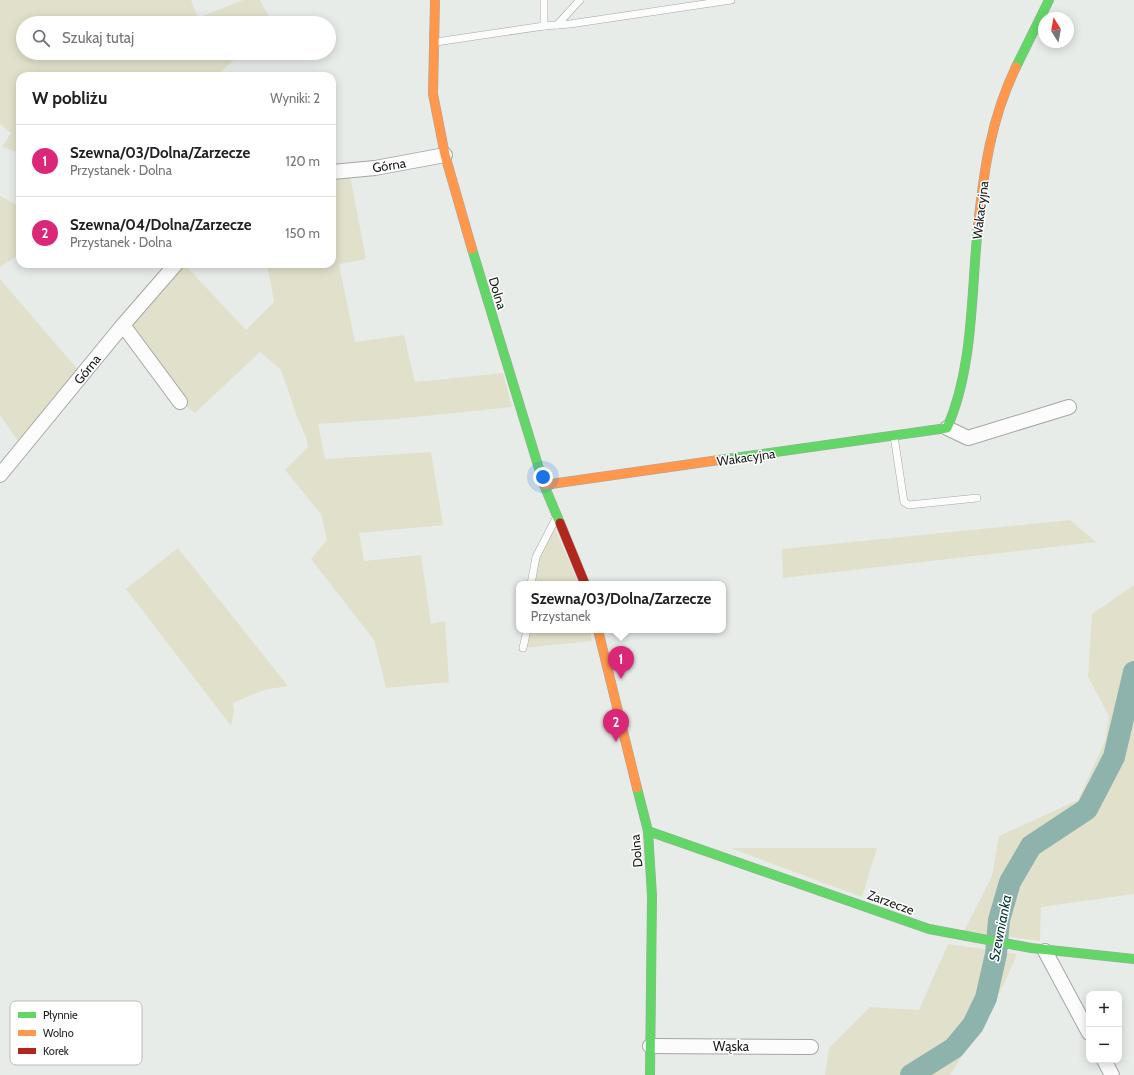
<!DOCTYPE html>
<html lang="pl">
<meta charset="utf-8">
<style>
body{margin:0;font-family:Cabin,sans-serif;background:#f6f6f6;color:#202124}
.controls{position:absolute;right:12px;bottom:12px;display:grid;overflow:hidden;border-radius:8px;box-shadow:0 2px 10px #0003}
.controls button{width:36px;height:36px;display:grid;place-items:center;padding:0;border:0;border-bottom:1px solid #e0e0e0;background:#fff;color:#202124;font:20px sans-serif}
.compass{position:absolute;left:1038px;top:12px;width:36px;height:36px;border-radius:50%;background:#fff;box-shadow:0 2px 10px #0003;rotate:349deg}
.you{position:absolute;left:543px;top:477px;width:14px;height:14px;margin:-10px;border:3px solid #fff;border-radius:50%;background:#1a73e8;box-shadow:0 0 0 6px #1a73e833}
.badge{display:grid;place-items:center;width:26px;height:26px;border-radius:50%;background:#db2777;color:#fff;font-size:13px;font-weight:700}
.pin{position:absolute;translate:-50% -33px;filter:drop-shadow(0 1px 2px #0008)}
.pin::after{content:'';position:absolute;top:21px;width:14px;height:12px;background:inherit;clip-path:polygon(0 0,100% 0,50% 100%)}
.popup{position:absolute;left:516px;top:581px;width:210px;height:52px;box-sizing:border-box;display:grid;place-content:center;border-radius:8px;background:#fff;filter:drop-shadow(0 1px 3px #0005);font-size:13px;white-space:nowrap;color:#757577}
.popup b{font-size:15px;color:#202124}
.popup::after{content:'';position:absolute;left:50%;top:100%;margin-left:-8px;border:8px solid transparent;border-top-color:#fff}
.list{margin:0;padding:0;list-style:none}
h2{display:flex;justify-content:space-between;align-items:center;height:52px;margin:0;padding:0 16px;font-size:17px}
h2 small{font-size:13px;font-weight:400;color:#757577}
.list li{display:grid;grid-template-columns:26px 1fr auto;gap:12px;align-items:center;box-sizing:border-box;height:72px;padding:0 16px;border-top:1px solid #e0e0e0}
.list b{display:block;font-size:15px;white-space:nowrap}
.list p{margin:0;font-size:13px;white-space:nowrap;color:#757577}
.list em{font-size:13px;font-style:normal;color:#757577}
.icon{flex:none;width:22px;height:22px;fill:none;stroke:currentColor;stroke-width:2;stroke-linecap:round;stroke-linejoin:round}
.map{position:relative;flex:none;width:1134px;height:1075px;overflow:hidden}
.search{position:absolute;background:#fff;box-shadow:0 2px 10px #0003;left:16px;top:16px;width:320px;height:44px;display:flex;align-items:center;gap:10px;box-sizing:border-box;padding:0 14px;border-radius:22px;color:#757577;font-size:15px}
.panel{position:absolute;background:#fff;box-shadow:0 2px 10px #0003;left:16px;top:72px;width:320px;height:196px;border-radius:12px}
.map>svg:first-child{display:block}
.green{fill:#e1e1cb}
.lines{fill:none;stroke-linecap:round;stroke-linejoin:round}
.river{stroke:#8eb3ad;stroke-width:22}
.lane-casing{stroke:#a4a7a4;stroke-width:8}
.street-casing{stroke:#a4a7a4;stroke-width:16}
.fast-casing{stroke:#a4a7a4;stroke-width:10}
.slow-casing{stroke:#a4a7a4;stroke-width:10}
.jam-casing{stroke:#a4a7a4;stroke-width:10}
.lane{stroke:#fcfcfc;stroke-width:7}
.street{stroke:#fcfcfc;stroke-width:14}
.fast{stroke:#63d668;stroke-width:9}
.slow{stroke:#ff974d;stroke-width:9}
.jam{stroke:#b3261e;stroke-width:9}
.labels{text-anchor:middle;stroke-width:3;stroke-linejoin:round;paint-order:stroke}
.street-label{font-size:13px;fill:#191b19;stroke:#fff}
.water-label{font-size:14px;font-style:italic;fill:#003430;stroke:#fff}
.key{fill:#fff;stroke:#babbba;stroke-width:1}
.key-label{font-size:11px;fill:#191b19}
</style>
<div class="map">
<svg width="1134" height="1075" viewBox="0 0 1134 1075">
<rect width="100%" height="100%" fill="#e8ece8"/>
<g class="green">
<path d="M 0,0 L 191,0 L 198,18 L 243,0 L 260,0 L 268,15 L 270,23 L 23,23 L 23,53 L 242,53 L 216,76 L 20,76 L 20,153 L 2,147 L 11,133 L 0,124 Z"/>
<path d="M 350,175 L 366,259 L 339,264 L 355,342 L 404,335 L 415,382 L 503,373 L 512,407 L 396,419 L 318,424 L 325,459 L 431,452 L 443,525 L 359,533 L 364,561 L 421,555 L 431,624 L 445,621 L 449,682 L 386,688 L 374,640 L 311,559 L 327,540 L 321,514 L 285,470 L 308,447 L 306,437 L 297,417 L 281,370 L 260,352 L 195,413 L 180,402 L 127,329 L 184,264 L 246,330 L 274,302 L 267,264 L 332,264 L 332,177 Z"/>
<path d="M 0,196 L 15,204 L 20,202 L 20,254 L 0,267 Z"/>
<path d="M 0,279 L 79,371 L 18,441 L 0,415 Z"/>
<path d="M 1070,520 L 1096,542 L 783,578 L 782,549 Z"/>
<path d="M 553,524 L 579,584 L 531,584 L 531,576 Z"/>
<path d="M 178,548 L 288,686 L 264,690 L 233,703 L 234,711 L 231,726 L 126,589 Z"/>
<path d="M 1134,585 L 1134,894 L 1041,907 L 1040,941 L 964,931 L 992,876 L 999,836 L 1078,800 L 1105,741 L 1109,716 L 1088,677 L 1092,614 Z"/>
<path d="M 527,630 L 590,630 L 592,641 L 523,648 Z"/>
<path d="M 730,848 L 877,848 L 862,897 Z"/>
<path d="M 948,944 L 1017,954 C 1000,997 975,1036 950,1075 L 825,1075 L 829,1048 L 870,1007 L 919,1010 Z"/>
</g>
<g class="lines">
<path class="river" d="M 911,1075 L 954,1048 L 973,1025 L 986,998 L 996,954 L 999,920 L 1010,882 L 1031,846 L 1087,809 L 1114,757 L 1134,672"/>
<g class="lane-casing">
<g id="lane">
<path d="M 557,25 L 580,0"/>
<path d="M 544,26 L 570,24 L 731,0"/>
<path d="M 436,42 L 544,26 L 544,0"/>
<path d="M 894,436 L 904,502 L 909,505 L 977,498"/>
<path d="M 531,584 L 536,557 L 555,520"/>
<path d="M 523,648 L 527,630"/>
</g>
</g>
<g class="street-casing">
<g id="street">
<path d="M 332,172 L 375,168 L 445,155"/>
<path d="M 123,325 L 180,402"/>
<path d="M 947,428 L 968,438 L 1069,407"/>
<path d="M 0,475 L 123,325 L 176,264"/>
<path d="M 1045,951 L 1089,1033"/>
<path d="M 650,1046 L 811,1047"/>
<path d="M 1104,1060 L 1112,1075"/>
</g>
</g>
<g class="fast-casing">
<g id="fast">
<path d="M 1016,67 L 1049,0"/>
<path d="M 472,249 L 544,485 L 560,523"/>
<path d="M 719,460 L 947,428 C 974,367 971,292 978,226"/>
<path d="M 637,788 L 648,831 L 652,896 L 650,1075"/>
<path d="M 648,831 L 929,929 L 1031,948 L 1134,959"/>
</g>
</g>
<g class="slow-casing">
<g id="slow">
<path d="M 435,0 L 433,94 L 445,155 L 472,249"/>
<path d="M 978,226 C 984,169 991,119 1016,67"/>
<path d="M 544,485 L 719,460"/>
<path d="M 598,630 L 637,788"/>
</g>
</g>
<g class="jam-casing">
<path id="jam" d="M 560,523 L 585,584"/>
</g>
<use href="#lane" class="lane"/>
<use href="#street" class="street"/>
<use href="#fast" class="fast"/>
<use href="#slow" class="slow"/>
<use href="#jam" class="jam"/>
</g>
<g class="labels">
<g class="street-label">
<text transform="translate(389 165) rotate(-9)" y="5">Górna</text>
<text transform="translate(980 210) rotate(-83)" y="5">Wakacyjna</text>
<text transform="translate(498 293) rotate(73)" y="5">Dolna</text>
<text transform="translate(87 369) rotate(-51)" y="5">Górna</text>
<text transform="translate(746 457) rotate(-8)" y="5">Wakacyjna</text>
<text transform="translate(636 851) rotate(-95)" y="5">Dolna</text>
<text transform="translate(891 902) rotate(20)" y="5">Zarzecze</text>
<text x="731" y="1051">Wąska</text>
</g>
<g class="water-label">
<text transform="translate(1000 928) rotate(-79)" y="5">Szewnianka</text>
</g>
</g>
<rect x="10" y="1001" width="132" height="64" rx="6" class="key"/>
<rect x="18" y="1012" width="18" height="6" fill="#63d668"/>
<rect x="18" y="1030" width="18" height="6" fill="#ff974d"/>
<rect x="18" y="1048" width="18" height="6" fill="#b3261e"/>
<g class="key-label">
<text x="43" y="1019">Płynnie</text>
<text x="43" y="1037">Wolno</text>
<text x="43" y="1055">Korek</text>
</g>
</svg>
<div class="controls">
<button>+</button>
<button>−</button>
</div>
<svg class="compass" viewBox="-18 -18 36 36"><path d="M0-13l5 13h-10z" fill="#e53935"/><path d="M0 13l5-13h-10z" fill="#757577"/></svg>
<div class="you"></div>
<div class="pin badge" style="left:621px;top:679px">1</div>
<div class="popup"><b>Szewna/03/Dolna/Zarzecze</b>Przystanek</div>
<div class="pin badge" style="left:616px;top:742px">2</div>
<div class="search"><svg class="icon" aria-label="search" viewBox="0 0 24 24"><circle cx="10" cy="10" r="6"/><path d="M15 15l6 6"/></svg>Szukaj tutaj</div>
<section class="panel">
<h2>W pobliżu<small>Wyniki: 2</small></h2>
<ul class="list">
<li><span class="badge">1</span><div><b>Szewna/03/Dolna/Zarzecze</b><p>Przystanek · Dolna</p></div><em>120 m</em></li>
<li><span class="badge">2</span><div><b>Szewna/04/Dolna/Zarzecze</b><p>Przystanek · Dolna</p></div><em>150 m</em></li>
</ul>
</section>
</div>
